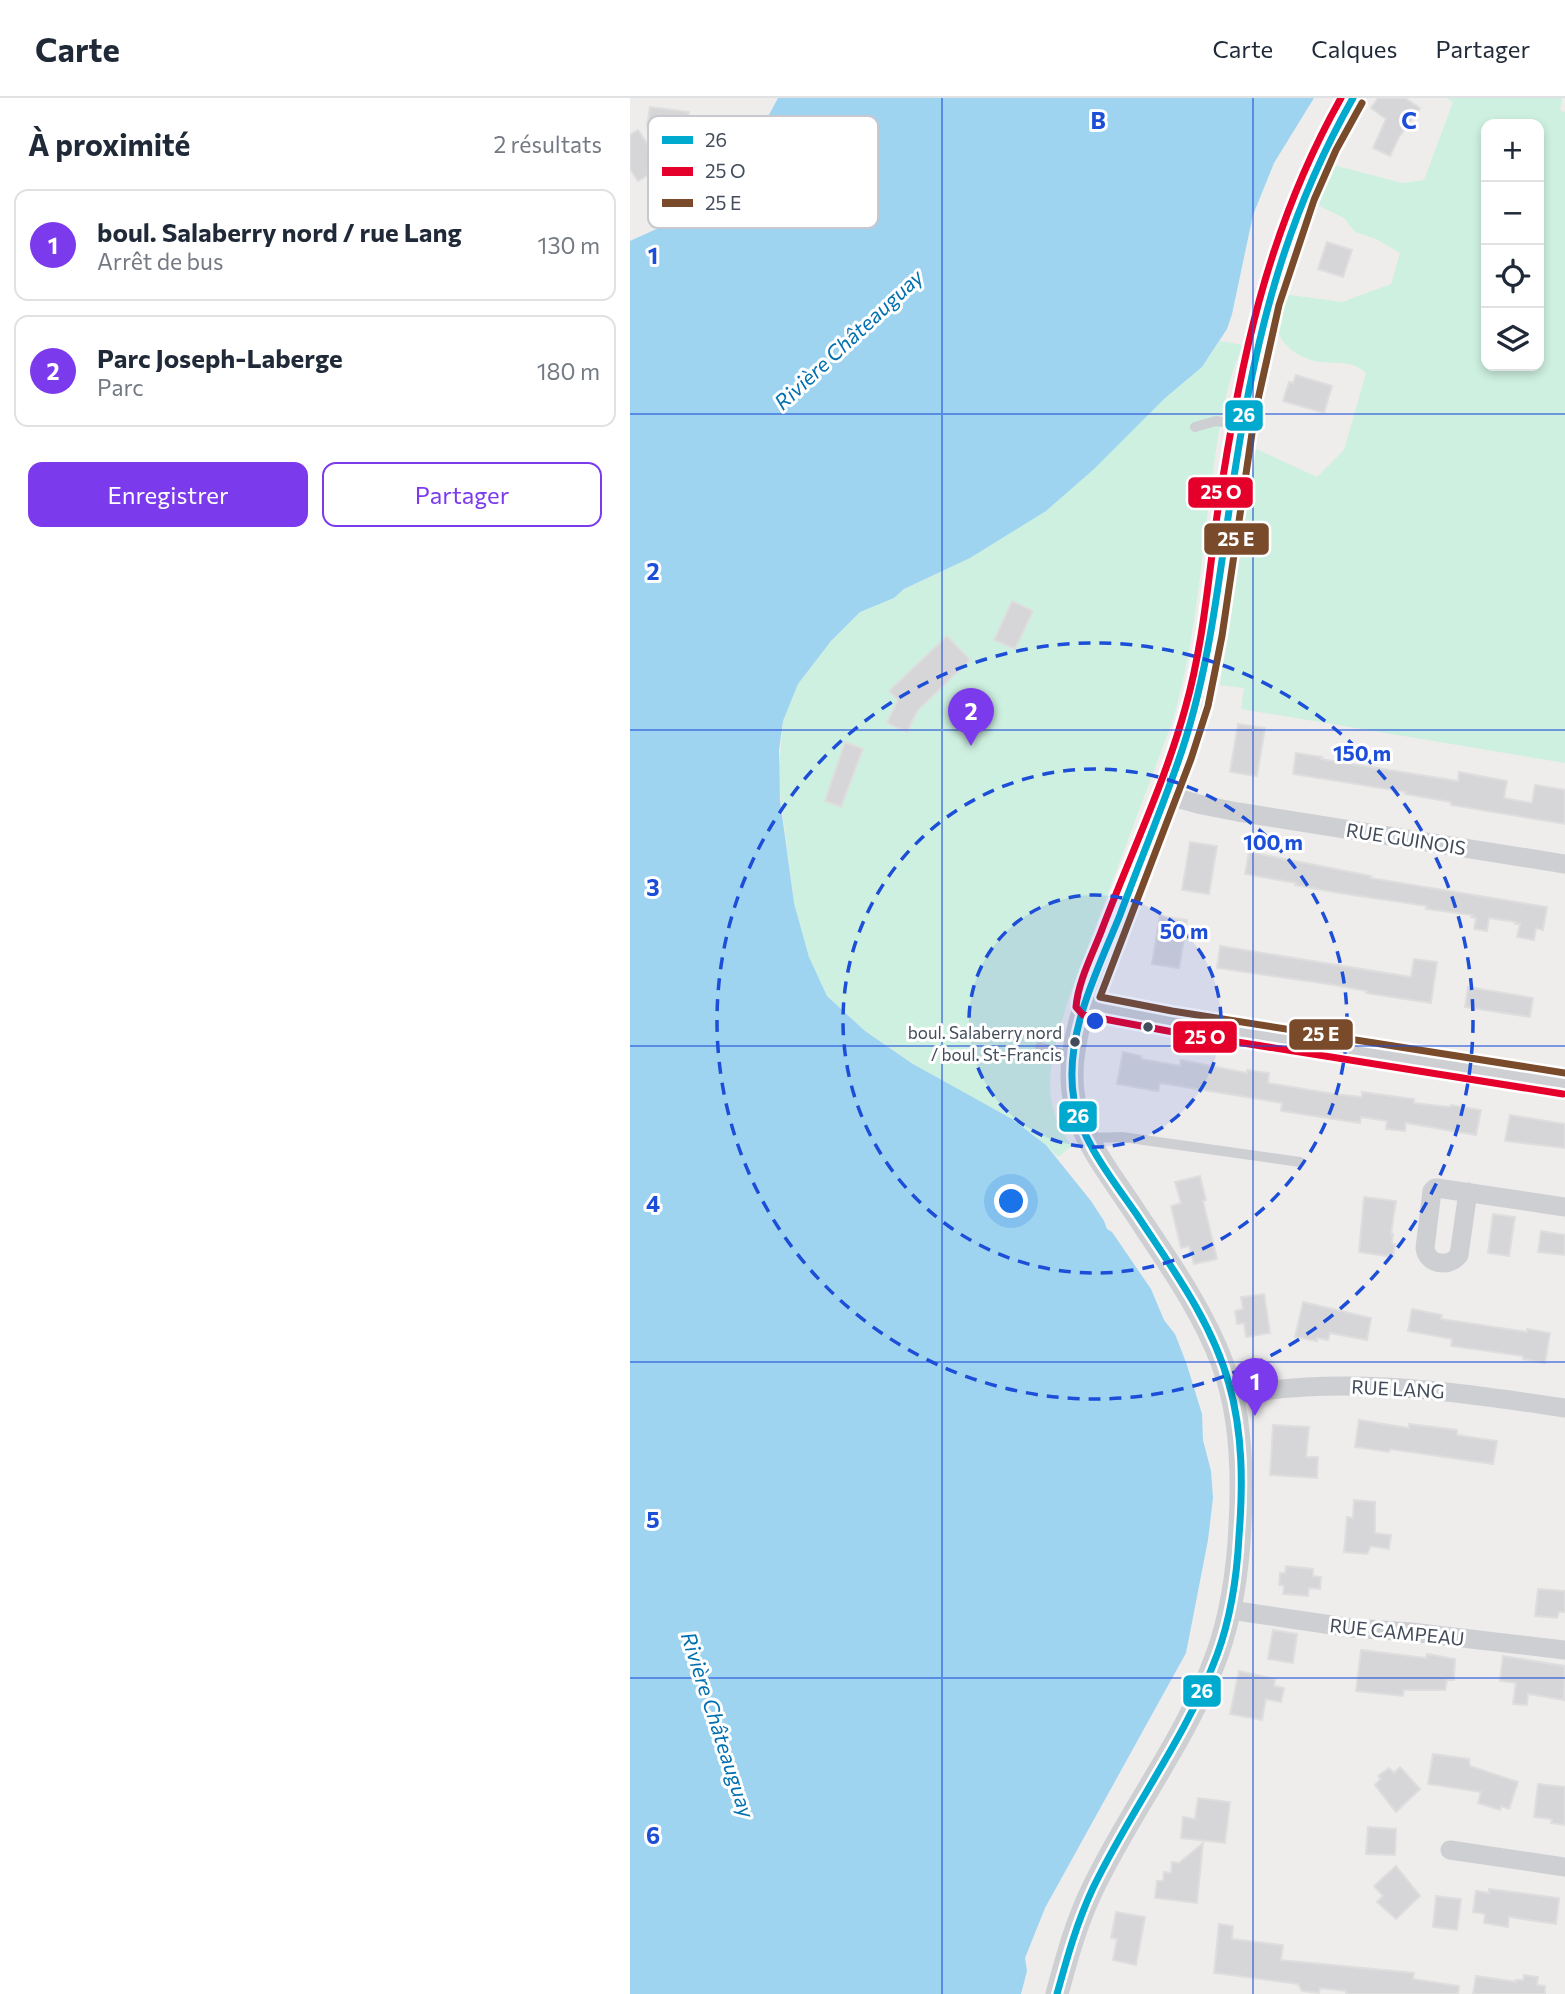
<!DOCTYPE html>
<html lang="fr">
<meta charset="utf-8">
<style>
body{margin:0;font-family:Commissioner,sans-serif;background:#f6f6f7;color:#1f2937}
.controls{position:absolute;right:21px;top:21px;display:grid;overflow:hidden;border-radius:14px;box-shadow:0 4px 10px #0003}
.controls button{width:63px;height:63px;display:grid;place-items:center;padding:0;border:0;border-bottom:2px solid #e0e1e3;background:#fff;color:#1f2937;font:35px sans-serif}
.you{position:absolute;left:382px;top:1104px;width:24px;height:24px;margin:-18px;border:5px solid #fff;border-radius:50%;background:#1a73e8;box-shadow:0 0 0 10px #1a73e833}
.badge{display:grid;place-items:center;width:46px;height:46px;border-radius:50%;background:#7c3aed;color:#fff;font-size:23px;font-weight:700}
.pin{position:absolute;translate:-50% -58px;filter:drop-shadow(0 2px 4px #0008)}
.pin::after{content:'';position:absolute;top:37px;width:24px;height:21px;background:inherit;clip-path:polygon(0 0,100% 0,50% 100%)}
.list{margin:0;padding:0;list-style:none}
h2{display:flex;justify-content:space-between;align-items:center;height:91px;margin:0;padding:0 28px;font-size:30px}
h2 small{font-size:23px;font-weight:400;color:#747a83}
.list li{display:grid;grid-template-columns:46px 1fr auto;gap:21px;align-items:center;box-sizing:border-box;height:112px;margin:0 14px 14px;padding:0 14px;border:2px solid #e0e1e3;border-radius:14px}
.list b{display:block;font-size:26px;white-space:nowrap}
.list p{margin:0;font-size:23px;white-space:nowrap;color:#747a83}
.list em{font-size:23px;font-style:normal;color:#747a83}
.actions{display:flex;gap:14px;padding:21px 28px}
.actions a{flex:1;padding:16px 0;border:2px solid #7c3aed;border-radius:14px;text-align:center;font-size:24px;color:#7c3aed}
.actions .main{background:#7c3aed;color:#fff}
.icon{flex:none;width:38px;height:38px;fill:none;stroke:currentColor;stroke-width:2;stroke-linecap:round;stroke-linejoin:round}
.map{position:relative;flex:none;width:935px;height:1896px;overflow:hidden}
header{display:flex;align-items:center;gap:42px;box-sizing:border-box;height:98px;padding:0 35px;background:#fff;border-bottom:2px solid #e0e1e3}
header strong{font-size:33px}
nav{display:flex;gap:38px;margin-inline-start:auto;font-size:24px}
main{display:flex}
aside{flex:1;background:#fff}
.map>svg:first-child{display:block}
.green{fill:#cef0e0;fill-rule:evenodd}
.water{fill:#9fd4f1}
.building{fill:#d6d6d8;stroke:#dfdedf;stroke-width:2}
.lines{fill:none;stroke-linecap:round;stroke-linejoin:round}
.service{stroke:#cdcfd2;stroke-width:10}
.minor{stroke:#cdcfd2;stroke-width:19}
.tertiary{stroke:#cdcfd2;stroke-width:23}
.bus-1-casing{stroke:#fff;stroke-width:12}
.bus-2-casing{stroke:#fff;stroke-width:12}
.bus-3-casing{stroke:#fff;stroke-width:12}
.bus-1{stroke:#00a9ce;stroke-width:7}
.bus-2{stroke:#e4002b;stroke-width:7}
.bus-3{stroke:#7a4b2a;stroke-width:7}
.grid{fill:none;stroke:#1d4ed8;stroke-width:2;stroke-opacity:0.55}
.ring{fill:none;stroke:#1d4ed8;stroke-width:3.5;stroke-dasharray:12 9}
.bus-dot{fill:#434c5b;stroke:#fff;stroke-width:2.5}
.labels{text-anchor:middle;stroke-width:6;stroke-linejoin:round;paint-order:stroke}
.bus-label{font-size:17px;fill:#434c5b;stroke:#fff;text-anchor:end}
.street-label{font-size:19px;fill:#434c5b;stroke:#fff}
.water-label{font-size:21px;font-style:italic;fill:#0070b0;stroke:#fff}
.key{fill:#fff;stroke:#c7c9ce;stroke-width:2}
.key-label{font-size:19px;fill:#434c5b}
.grid-label{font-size:23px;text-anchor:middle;font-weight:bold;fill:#1d4ed8;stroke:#fff;stroke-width:6;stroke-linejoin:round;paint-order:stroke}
.centre{fill:#1d4ed8;stroke:#fff;stroke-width:3.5}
.ring-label{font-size:21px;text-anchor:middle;font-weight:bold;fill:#1d4ed8;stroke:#fff;stroke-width:6;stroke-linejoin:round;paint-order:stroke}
.line-badge{stroke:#fff;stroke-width:2.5}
.badge-label{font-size:19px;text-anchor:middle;font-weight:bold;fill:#fff}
</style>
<header>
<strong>Carte</strong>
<nav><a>Carte</a><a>Calques</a><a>Partager</a></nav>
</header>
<main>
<aside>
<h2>À proximité<small>2 résultats</small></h2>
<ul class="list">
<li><span class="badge">1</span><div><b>boul. Salaberry nord / rue Lang</b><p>Arrêt de bus</p></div><em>130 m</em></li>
<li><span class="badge">2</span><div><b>Parc Joseph-Laberge</b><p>Parc</p></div><em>180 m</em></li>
</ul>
<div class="actions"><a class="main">Enregistrer</a><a>Partager</a></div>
</aside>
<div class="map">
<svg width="935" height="1896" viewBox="0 0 935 1896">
<rect width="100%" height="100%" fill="#eeedec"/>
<g class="green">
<path d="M 817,0 L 932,0 L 930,12 L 935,14 L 935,665 L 611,611 L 614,590 L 590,587 L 607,480 L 622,349 L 687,379 L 714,352 L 736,275 C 722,262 708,266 690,264 C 670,261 645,246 647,222 C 648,214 651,204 653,196 L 712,204 L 761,186 L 770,155 L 746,141 L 725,134 L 714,120 L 679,103 L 696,65 L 772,85 L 794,82 L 823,4 ZM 856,26 L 909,26 L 909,268 L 856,268 Z"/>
<path d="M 590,243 L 613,247 C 593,292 588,340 581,388 C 571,466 565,546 543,622 L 439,899 C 424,952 404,1000 442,1048 L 428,1059 L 416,1047 L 382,1021 L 303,979 L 235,933 L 197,898 L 179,859 L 164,805 L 148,679 L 153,623 L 168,586 L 201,543 L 230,513 L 264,500 L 274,491 L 340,460 L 572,269 Z"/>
</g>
<path class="water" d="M 148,0 L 684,0 L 644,65 L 623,117 L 602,216 L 597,231 L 572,269 L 535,300 L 464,371 L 416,413 L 340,460 L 274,491 L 264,500 L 230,514 L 201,543 L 168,586 L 153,623 L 149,652 L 150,702 L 164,805 L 179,859 L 197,898 L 235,933 L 283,966 L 382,1021 L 416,1047 L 461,1103 L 474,1123 L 477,1131 L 482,1134 L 521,1191 L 534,1222 L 545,1236 L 557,1267 L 572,1316 L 573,1342 L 581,1373 L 583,1400 L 578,1442 L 556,1555 L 415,1810 L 395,1860 L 397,1873 L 391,1896 L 0,1896 L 0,143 C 20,134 44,124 62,110 C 98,82 127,41 148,0 Z"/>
<g class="building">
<path d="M 748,0 L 775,0 L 790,10 L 769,39 L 760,58 L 743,50 L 756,21 L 741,10 Z"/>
<path d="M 20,9 L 59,14 L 56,33 L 17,28 Z"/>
<path d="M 8,32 L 37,75 L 25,83 L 20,76 L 8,83 L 0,71 L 0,37 Z"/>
<path d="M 697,144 L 722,152 L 713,179 L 688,171 Z"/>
<path d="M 666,277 L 702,288 L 694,315 L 653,303 L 659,284 L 663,285 Z"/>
<path d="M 382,503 L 403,513 L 385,551 L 364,542 Z"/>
<path d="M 317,538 L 340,562 L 288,612 L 277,634 L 257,625 L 268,602 L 259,593 Z"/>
<path d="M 608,626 L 635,630 L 627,678 L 600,674 Z"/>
<path d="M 215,644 L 233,651 L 211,709 L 195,703 Z"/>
<path d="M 666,655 L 692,659 L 691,661 L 828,683 L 829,674 L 877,683 L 874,700 L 902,705 L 905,687 L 935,692 L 935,726 L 821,707 L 821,704 L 775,696 L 776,694 L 663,676 Z"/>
<path d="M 560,744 L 587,748 L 579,796 L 552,792 Z"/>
<path d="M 619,754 L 741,778 L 740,780 L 917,809 L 913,832 L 906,830 L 904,842 L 887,839 L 890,826 L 885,826 L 886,824 L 859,820 L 857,833 L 844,831 L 846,820 L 841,819 L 842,817 L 796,811 L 797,808 L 709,795 L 665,787 L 666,785 L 615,776 Z"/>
<path d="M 530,818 L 557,822 L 549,870 L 522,866 Z"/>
<path d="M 590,848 L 781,879 L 784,861 L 807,864 L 801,905 L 736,895 L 737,893 L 698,886 L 587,870 Z"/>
<path d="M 838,889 L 903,900 L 900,919 L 835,909 Z"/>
<path d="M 493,954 L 511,958 L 511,961 L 550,968 L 551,962 L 617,975 L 617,972 L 639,975 L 638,985 L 704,996 L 732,999 L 732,994 L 784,1001 L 784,1005 L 820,1009 L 821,1007 L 851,1012 L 846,1037 L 776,1025 L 775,1033 L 756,1031 L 757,1023 L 731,1019 L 730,1025 L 651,1013 L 652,1005 L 530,985 L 528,993 L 487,986 Z"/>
<path d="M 880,1017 L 935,1026 L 935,1050 L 875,1043 Z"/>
<path d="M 570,1078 L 576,1102 L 573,1103 L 587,1161 L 564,1166 L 559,1148 L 551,1150 L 541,1108 L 551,1105 L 545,1084 Z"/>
<path d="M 734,1099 L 766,1103 L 761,1136 L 763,1136 L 762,1146 L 765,1146 L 763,1159 L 729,1154 Z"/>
<path d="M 863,1116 L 885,1119 L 879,1158 L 858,1155 Z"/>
<path d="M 911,1133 L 935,1137 L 935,1157 L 908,1154 Z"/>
<path d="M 634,1196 L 640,1235 L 616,1239 L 614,1225 L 607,1226 L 605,1213 L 613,1211 L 611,1199 Z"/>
<path d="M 673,1204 L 741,1220 L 737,1242 L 700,1235 L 698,1242 L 687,1240 L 687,1243 L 665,1239 Z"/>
<path d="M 782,1211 L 812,1217 L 811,1221 L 897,1234 L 897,1231 L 920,1235 L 915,1265 L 893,1261 L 893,1258 L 821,1248 L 822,1241 L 778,1233 Z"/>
<path d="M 729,1322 L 779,1330 L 779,1326 L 827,1332 L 827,1337 L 867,1343 L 863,1366 L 760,1351 L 759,1354 L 725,1349 Z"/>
<path d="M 643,1327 L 679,1329 L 676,1359 L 688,1359 L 687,1380 L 640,1377 Z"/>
<path d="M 724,1402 L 745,1404 L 745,1435 L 761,1437 L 759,1451 L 741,1448 L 737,1456 L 714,1454 L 717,1419 L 723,1420 Z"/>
<path d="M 656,1468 L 683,1471 L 683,1478 L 691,1479 L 690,1491 L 679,1490 L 678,1498 L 653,1496 L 654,1488 L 649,1487 L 650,1475 L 655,1475 Z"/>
<path d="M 908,1491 L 935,1493 L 935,1514 L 929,1514 L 927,1520 L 905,1518 Z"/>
<path d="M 643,1532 L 667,1536 L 663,1565 L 638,1561 Z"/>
<path d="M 731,1552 L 796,1560 L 797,1556 L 825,1561 L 824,1582 L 817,1582 L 815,1592 L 774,1592 L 773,1598 L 726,1593 Z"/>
<path d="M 873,1558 L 935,1568 L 934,1602 L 898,1596 L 897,1607 L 883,1606 L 886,1585 L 870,1583 Z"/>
<path d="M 609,1573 L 645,1581 L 644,1588 L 654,1590 L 651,1604 L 636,1601 L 632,1622 L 600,1616 Z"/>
<path d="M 803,1656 L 839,1661 L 840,1668 L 888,1684 L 879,1711 L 871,1708 L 870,1712 L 848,1705 L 851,1694 L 798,1686 Z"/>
<path d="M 770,1669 L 790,1691 L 766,1714 L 745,1687 L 751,1681 L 748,1678 L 759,1670 L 764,1675 Z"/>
<path d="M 908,1686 L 935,1689 L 935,1727 L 921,1725 L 922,1721 L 904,1719 Z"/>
<path d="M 568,1700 L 600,1704 L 595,1745 L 551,1740 L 553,1719 L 565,1721 Z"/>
<path d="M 738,1729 L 766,1731 L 765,1757 L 736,1756 Z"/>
<path d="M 573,1745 L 567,1805 L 525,1800 L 527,1783 L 533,1783 L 534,1774 L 541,1775 L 542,1764 L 549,1765 Z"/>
<path d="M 766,1768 L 790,1798 L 766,1821 L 747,1804 L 753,1798 L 744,1788 Z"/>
<path d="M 859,1791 L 929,1800 L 926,1826 L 879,1819 L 878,1829 L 854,1825 L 855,1816 L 843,1814 L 846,1793 L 859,1795 Z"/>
<path d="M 806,1798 L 831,1801 L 827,1832 L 803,1829 Z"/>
<path d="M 486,1814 L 515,1819 L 506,1867 L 483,1862 L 487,1841 L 481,1840 Z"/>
<path d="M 589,1826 L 603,1828 L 602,1841 L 653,1847 L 651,1862 L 784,1875 L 783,1881 L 829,1888 L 828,1896 L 716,1896 L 716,1893 L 690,1890 L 689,1895 L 672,1893 L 668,1886 L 584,1875 Z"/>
<path d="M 894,1877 L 908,1879 L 907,1887 L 915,1888 L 915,1896 L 843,1896 L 846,1878 L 886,1884 L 886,1882 L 893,1882 Z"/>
</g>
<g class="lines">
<g class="service">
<path d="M 565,329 L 586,323 L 612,327"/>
<path d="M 410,949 L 443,959"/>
<path d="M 460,1040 L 492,1039 L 670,1064"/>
</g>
<g class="minor">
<path d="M 536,697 L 572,707 L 608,714 L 935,766"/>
<path d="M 838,1094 L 829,1157 C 819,1170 797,1167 795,1150 L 802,1093 L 805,1090 L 807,1090 L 935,1109"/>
<path d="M 601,1299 C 625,1292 651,1291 675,1289 C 765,1284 847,1297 935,1310"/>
<path d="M 600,1512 L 722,1530 L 781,1534 L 935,1552"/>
<path d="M 820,1752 L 935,1769"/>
</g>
<g class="tertiary">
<path d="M 456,907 L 540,923 L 935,986"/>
<path d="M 427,1896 C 437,1859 446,1825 463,1790 C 501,1711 557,1640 587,1557 C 602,1515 608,1471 610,1427 C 613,1375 611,1316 593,1267 C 572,1210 534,1158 501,1108 C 480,1076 451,1040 444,1001 C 433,942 469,871 490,816 C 509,765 529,715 548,664 C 578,584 586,500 598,416 C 618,275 647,121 723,0"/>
</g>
<g class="bus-1-casing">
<path id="bus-1" d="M 427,1896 C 437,1860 447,1824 463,1790 C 501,1711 556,1640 587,1557 C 601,1519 607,1478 609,1438 C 613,1387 613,1335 599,1286 C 582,1224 542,1170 507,1117 C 483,1082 452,1045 444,1002 C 433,938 467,874 490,817 C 509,766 530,715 548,664 C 582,568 590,466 606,366 C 627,232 656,118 723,0"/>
</g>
<g class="bus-2-casing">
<path id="bus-2" d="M 711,0 C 636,133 609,269 587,418 C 578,483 573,548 555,611 C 534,687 499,760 471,834 C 462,857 448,884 446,909 L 453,917 L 538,933 L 933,996"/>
</g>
<g class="bus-3-casing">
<path id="bus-3" d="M 732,5 L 706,52 L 684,102 L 649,207 L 625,315 L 592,538 L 578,608 L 561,661 L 470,899 L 542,913 L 935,975"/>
</g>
<use href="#bus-1" class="bus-1"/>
<use href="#bus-2" class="bus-2"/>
<use href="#bus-3" class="bus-3"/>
</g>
<path class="grid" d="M 312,0 L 312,1896M 623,0 L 623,1896M 0,316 L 935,316M 0,632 L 935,632M 0,948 L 935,948M 0,1264 L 935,1264M 0,1580 L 935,1580"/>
<circle cx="465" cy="923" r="126" fill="#1d4ed8" fill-opacity=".12"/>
<g class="ring">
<circle cx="465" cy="923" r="126"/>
<circle cx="465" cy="923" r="252"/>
<circle cx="465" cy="923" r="378"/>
</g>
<g class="bus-dot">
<circle cx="518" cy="929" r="6"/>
<circle cx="445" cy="944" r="6"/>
</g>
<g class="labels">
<g class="bus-label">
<text x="432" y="941">boul. Salaberry nord<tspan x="432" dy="22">/ boul. St-Francis</tspan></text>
</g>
<g class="street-label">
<text transform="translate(776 741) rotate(9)" y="7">RUE GUINOIS</text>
<text transform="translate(768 1291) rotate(3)" y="7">RUE LANG</text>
<text transform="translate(767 1534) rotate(6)" y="7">RUE CAMPEAU</text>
</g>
<g class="water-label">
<text transform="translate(219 242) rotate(-43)" y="7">Rivière Châteauguay</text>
<text transform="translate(87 1627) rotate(72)" y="7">Rivière Châteauguay</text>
</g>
</g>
<rect x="18" y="18" width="230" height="112" rx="10" class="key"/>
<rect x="32" y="38" width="31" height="8" fill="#00a9ce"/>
<rect x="32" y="69" width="31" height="9" fill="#e4002b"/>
<rect x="32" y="101" width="31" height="8" fill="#7a4b2a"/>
<g class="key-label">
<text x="75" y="49">26</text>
<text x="75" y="80">25 O</text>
<text x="75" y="112">25 E</text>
</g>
<g class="grid-label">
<text x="468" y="31">B</text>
<text x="779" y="31">C</text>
<text x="23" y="166">1</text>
<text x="23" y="482">2</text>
<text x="23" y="798">3</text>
<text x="23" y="1114">4</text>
<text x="23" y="1430">5</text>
<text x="23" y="1746">6</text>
</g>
<circle cx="465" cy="923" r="10" class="centre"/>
<g class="ring-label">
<text x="732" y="663">150 m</text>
<text x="643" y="752">100 m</text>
<text x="554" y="841">50 m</text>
</g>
<g class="line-badge">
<rect x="594" y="301" width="40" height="33" rx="7" fill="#00a9ce"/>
<rect x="557" y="378" width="67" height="33" rx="7" fill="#e4002b"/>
<rect x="573" y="424" width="67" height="34" rx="7" fill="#7a4b2a"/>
<rect x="658" y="920" width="66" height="33" rx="7" fill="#7a4b2a"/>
<rect x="542" y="922" width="66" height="34" rx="7" fill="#e4002b"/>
<rect x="428" y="1002" width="40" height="33" rx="7" fill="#00a9ce"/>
<rect x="552" y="1576" width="40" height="34" rx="7" fill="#00a9ce"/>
</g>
<g class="badge-label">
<text x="614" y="324">26</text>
<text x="591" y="401">25 O</text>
<text x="606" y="448">25 E</text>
<text x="691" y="943">25 E</text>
<text x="575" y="946">25 O</text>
<text x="448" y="1025">26</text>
<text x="572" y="1600">26</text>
</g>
</svg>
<div class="controls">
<button>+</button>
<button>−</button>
<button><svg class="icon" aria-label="locate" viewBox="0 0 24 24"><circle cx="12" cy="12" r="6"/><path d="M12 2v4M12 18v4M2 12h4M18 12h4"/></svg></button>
<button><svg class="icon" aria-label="layers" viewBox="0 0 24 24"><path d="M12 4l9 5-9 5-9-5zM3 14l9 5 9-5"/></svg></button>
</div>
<div class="you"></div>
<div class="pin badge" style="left:625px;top:1318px">1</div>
<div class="pin badge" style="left:341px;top:648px">2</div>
</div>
</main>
